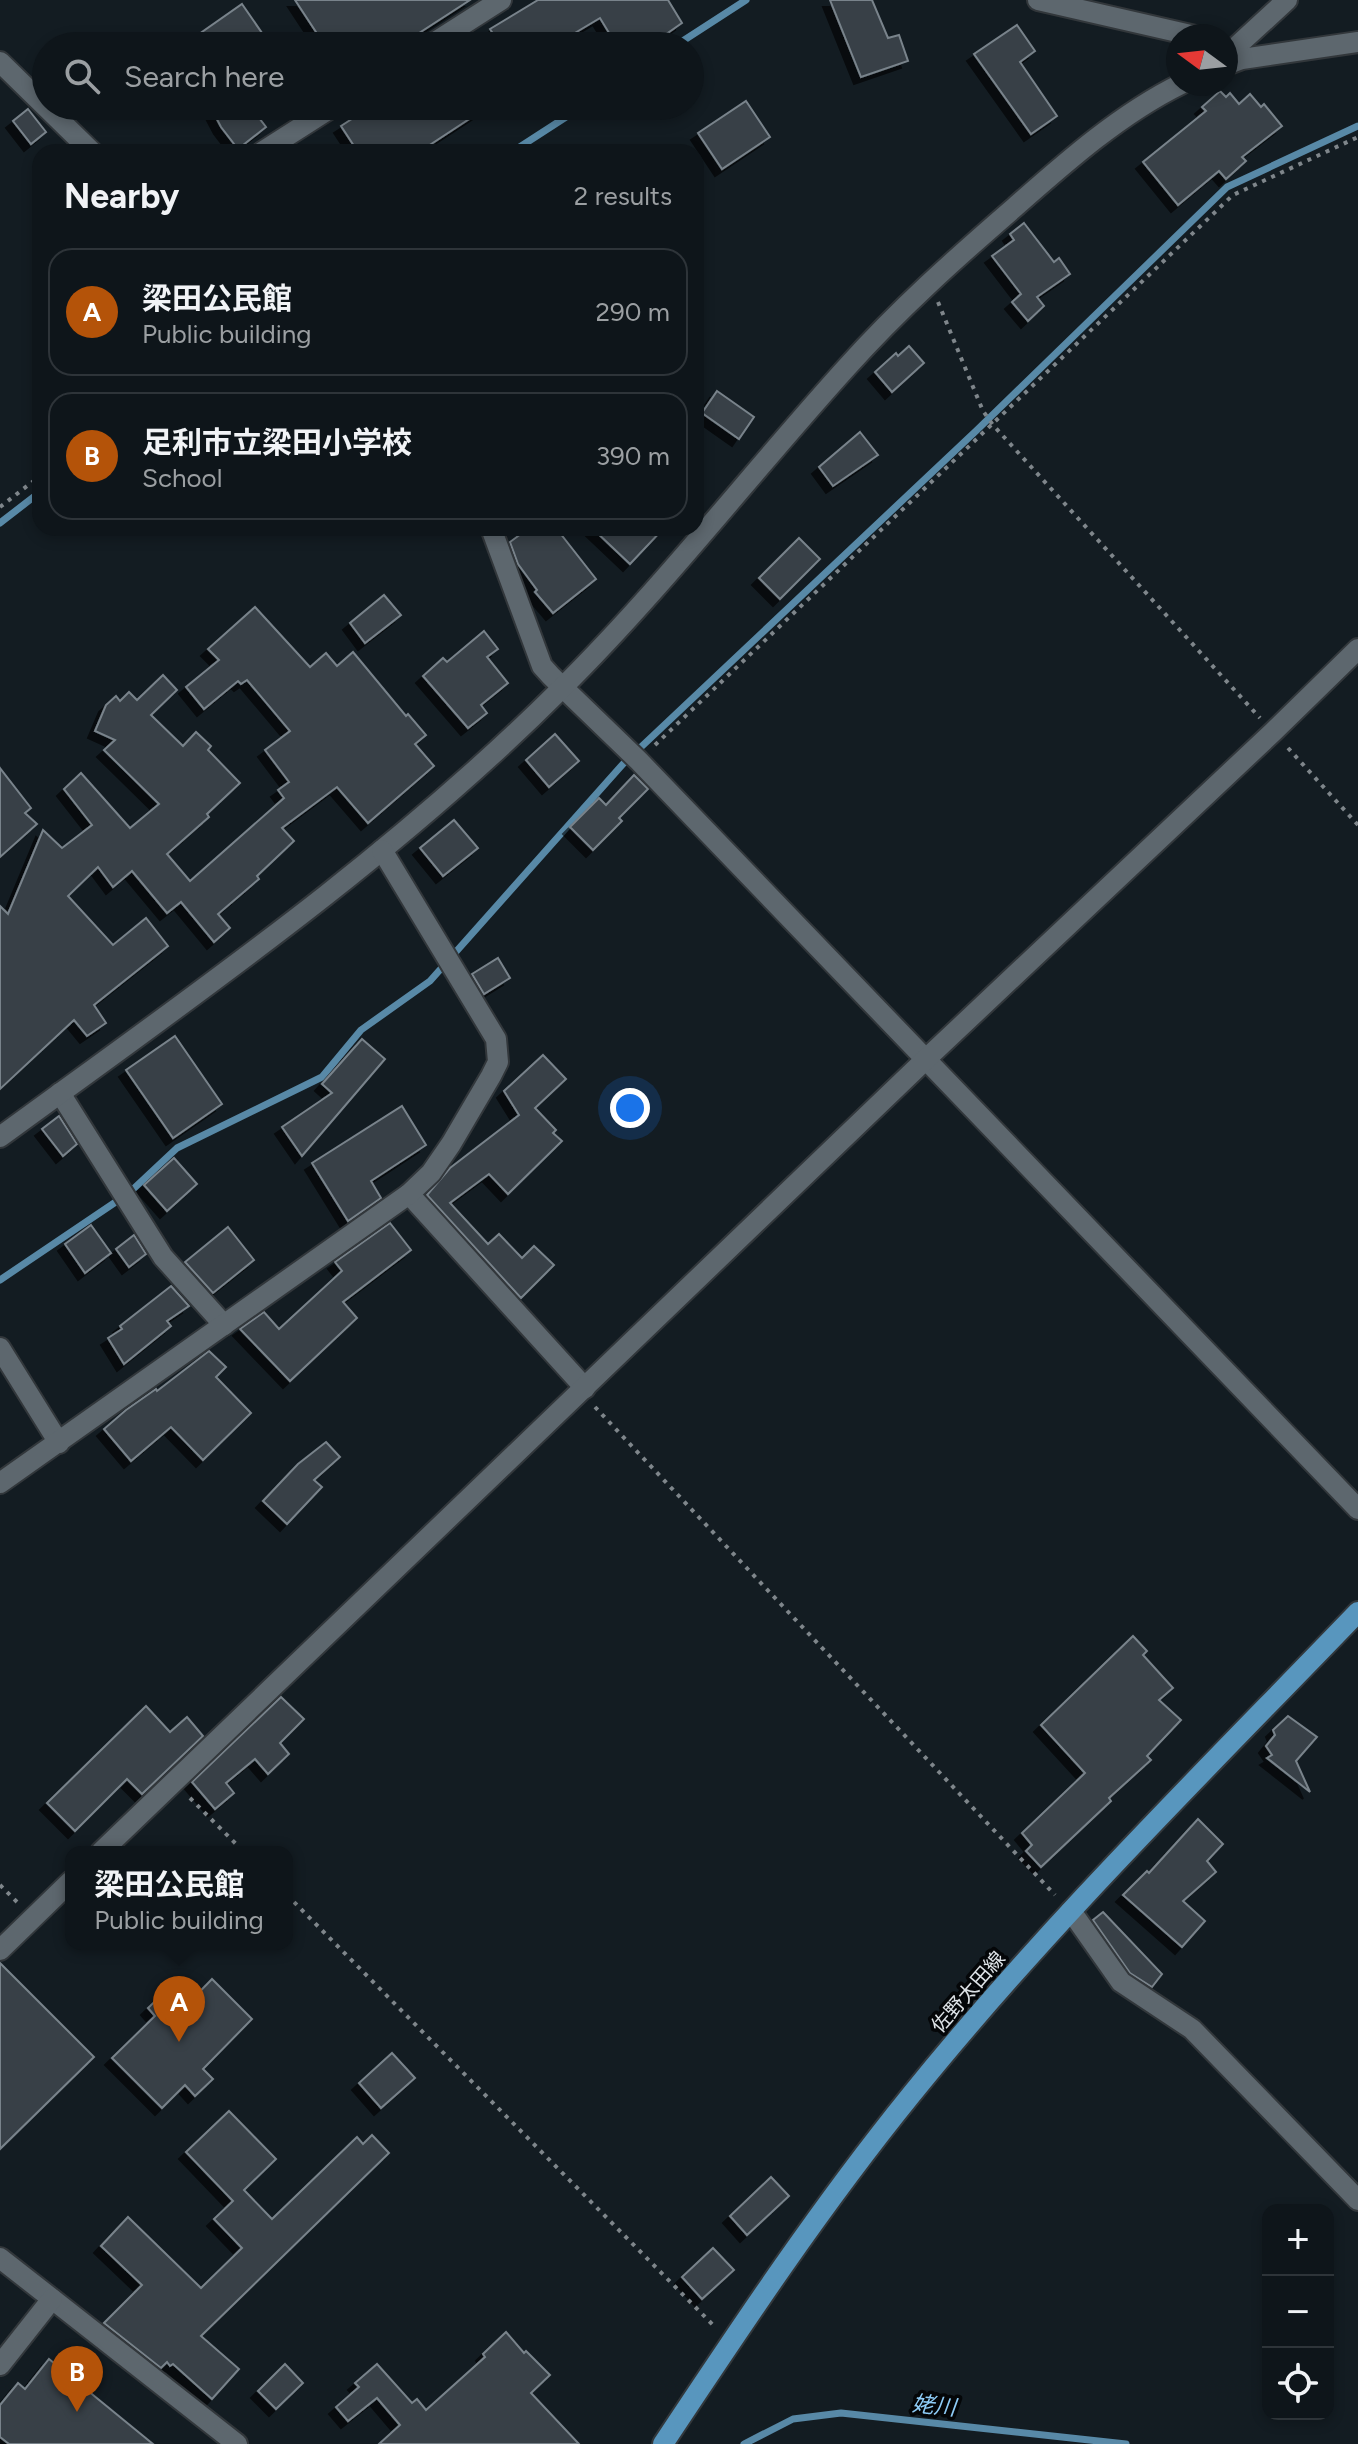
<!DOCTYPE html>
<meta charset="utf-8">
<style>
body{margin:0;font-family:Figtree,"Noto Sans JP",sans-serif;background:#1c2227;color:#f1f3f6}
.controls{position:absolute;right:24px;bottom:24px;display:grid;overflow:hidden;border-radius:16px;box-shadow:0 4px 12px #0003}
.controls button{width:72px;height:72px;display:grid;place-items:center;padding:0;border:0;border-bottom:2px solid #2e3439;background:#0e151a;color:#f1f3f6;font:40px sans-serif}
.compass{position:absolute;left:1166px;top:24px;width:72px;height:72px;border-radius:50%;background:#0e151a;box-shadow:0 4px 12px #0003;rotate:285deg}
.you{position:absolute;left:630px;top:1108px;width:28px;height:28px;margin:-20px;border:6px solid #fff;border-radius:50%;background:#1a73e8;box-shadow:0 0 0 12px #1a73e833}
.badge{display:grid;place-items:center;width:52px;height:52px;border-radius:50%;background:#b45309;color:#fff;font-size:26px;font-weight:700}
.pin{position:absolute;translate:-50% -66px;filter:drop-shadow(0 2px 4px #0008)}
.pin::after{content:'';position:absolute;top:42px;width:28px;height:24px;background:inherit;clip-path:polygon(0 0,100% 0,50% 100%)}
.popup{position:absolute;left:65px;top:1846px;width:228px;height:104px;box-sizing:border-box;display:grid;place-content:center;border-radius:16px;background:#0e151a;filter:drop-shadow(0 2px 6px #0005);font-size:26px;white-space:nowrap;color:#9b9fa2}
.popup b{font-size:30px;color:#f1f3f6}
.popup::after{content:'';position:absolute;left:50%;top:100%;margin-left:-16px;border:16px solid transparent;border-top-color:#0e151a}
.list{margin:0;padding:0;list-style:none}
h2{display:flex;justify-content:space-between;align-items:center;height:104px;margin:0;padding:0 32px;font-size:34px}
h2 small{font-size:26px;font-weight:400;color:#9b9fa2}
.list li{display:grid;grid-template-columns:52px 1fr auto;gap:24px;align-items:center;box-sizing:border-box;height:128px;margin:0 16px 16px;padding:0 16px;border:2px solid #2e3439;border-radius:24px}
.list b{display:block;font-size:30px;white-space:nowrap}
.list p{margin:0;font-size:26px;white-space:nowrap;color:#9b9fa2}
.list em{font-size:26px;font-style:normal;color:#9b9fa2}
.icon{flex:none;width:44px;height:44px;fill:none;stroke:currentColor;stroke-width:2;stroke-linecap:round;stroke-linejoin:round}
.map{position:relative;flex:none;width:1358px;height:2444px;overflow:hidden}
.search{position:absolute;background:#0e151a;box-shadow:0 4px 12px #0003;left:32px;top:32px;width:672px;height:88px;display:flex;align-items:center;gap:20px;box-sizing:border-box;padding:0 28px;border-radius:44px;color:#9b9fa2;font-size:30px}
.panel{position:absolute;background:#0e151a;box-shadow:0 4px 12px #0003;left:32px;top:144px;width:672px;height:392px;border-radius:24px}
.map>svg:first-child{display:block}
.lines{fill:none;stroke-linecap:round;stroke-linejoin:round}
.stream{stroke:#5889a7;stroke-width:7}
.building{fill:#374047;stroke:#79838b;stroke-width:2;filter:url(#shadow)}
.minor-casing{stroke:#32373b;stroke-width:24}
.major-casing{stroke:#32373b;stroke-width:24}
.path{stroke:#7f868b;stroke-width:4;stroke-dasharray:4 6;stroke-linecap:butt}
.minor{stroke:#5d676e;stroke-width:20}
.major{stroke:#5896be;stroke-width:20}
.labels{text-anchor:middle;stroke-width:7;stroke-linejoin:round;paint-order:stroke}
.street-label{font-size:20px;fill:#dee3e7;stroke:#040608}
.water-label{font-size:22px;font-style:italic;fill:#8eccf7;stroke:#040608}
</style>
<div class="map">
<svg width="1358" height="2444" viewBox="0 0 1358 2444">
<defs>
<filter id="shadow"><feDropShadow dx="-7" dy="7" stdDeviation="0" flood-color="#0009"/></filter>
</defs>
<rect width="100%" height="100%" fill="#131c22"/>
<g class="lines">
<g class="stream">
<path d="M 675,46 L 746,0"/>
<path d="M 512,152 L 583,106"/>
<path d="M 0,523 L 40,492"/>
<path d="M 0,1280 L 129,1193 L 177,1148 L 322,1077 L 361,1030 L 430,981 L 623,764 L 977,430 L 1227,187 L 1358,126"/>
<path d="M 744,2444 L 793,2419 L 841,2413 L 1126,2444"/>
</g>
</g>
<g class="building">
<path d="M 295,0 L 470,0 L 399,46 L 296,46 L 316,32 Z"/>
<path d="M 538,0 L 668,0 L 682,23 L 649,46 L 617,46 L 600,18 L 553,46 L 501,46 L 490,29 Z"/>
<path d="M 830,0 L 872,0 L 888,38 L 899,35 L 908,61 L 861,77 Z"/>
<path d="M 242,4 L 271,46 L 182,46 Z"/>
<path d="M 1017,25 L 1035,51 L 1020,62 L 1057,116 L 1031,134 L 974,54 Z"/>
<path d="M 1220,91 L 1226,97 L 1230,93 L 1239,104 L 1250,94 L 1261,107 L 1264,104 L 1282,126 L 1242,157 L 1246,161 L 1226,179 L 1219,171 L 1178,205 L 1143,162 L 1206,111 L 1202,107 Z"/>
<path d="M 746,101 L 770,137 L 722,169 L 698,133 Z"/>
<path d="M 210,106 L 250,106 L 266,127 L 238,149 L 221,127 Z"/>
<path d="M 372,106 L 489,106 L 419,152 L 358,152 L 341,126 Z"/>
<path d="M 28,109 L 46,132 L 31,144 L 13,121 Z"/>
<path d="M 1024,223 L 1054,262 L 1059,258 L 1070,274 L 1037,297 L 1044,306 L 1028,321 L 1012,302 L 1021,294 L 992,256 L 1014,240 L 1010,234 Z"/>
<path d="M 909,346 L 924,363 L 892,392 L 875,372 L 896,353 L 898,356 Z"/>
<path d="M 717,391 L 754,417 L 739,439 L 702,413 Z"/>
<path d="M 860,432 L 878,455 L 833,486 L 819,467 Z"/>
<path d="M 529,528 L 556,528 L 596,579 L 553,613 L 535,592 L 537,590 L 518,564 L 510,542 Z"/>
<path d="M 592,528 L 664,528 L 630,564 Z"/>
<path d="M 799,538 L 820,559 L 780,599 L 759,578 Z"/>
<path d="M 384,595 L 401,615 L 365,643 L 350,623 Z"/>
<path d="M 255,607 L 310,667 L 326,653 L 337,666 L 353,652 L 406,716 L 408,714 L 426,735 L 415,744 L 434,766 L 368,823 L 337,787 L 282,828 L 294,841 L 257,876 L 259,879 L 218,914 L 230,928 L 214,942 L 181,902 L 167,913 L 132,871 L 113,887 L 98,867 L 68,896 L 113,945 L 146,918 L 168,946 L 94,1005 L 106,1023 L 87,1036 L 74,1020 L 0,1089 L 0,906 L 8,914 L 43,830 L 62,848 L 92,825 L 64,789 L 81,773 L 130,828 L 159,804 L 104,750 L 115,740 L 95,731 L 106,705 L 116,696 L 120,701 L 129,692 L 137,700 L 163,675 L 177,690 L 151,715 L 183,746 L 196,732 L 211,746 L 208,750 L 240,783 L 207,814 L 209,817 L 167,854 L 190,881 L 284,798 L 278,790 L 289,782 L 265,750 L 290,731 L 247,680 L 241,684 L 238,681 L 204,709 L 186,687 L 219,660 L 208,649 Z"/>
<path d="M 484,631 L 498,649 L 487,657 L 508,683 L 481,705 L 487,713 L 468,728 L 423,676 L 443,658 L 447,662 Z"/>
<path d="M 555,734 L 579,761 L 549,787 L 526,760 Z"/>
<path d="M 0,768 L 31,808 L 25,813 L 37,824 L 0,857 Z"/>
<path d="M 634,775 L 648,789 L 619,818 L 622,821 L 593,850 L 570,827 L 599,798 L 606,805 Z"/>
<path d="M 454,820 L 478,848 L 443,876 L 420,848 Z"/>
<path d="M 498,958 L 510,978 L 484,994 L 472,974 Z"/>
<path d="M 175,1036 L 222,1104 L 173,1138 L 126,1070 Z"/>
<path d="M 362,1039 L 385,1059 L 302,1156 L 282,1127 L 332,1093 L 322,1084 Z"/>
<path d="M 543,1055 L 566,1079 L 535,1108 L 556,1130 L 553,1133 L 562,1141 L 508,1194 L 489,1174 L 450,1203 L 488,1244 L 499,1234 L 522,1258 L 534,1246 L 554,1265 L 521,1298 L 427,1195 L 450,1168 L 519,1115 L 504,1091 Z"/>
<path d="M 402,1106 L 426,1145 L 371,1181 L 381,1198 L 348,1221 L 312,1163 Z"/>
<path d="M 59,1116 L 77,1144 L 63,1156 L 42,1129 Z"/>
<path d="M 174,1158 L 197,1184 L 167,1211 L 144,1185 Z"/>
<path d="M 390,1223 L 411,1250 L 343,1302 L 357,1318 L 290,1381 L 240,1329 L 264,1312 L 279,1329 L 342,1271 L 335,1262 Z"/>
<path d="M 91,1225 L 111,1253 L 85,1273 L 65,1244 Z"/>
<path d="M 228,1227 L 254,1260 L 213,1293 L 185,1262 Z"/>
<path d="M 134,1235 L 146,1254 L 129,1267 L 116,1249 Z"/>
<path d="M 171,1286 L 189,1306 L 167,1321 L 171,1326 L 124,1364 L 108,1338 L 122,1329 L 120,1326 Z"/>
<path d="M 209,1351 L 226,1367 L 216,1377 L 251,1413 L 203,1460 L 171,1427 L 131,1461 L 104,1429 L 126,1410 L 156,1389 L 157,1391 Z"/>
<path d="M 326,1442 L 340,1457 L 314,1480 L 322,1487 L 287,1524 L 263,1501 L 298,1464 Z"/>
<path d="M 1133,1636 L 1147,1651 L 1143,1655 L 1173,1688 L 1159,1700 L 1181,1720 L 1147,1756 L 1151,1760 L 1109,1798 L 1111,1801 L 1041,1867 L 1026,1851 L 1032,1845 L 1022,1833 L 1085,1773 L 1041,1725 Z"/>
<path d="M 281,1697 L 304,1719 L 280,1743 L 289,1754 L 268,1774 L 255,1759 L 226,1783 L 234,1793 L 215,1809 L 192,1782 Z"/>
<path d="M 146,1706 L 170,1732 L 187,1717 L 203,1736 L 142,1794 L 127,1779 L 75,1831 L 47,1803 Z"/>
<path d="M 1288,1716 L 1317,1737 L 1296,1761 L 1310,1792 L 1267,1758 L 1272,1755 L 1266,1746 L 1275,1735 L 1273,1730 Z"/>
<path d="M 1198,1819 L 1223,1844 L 1207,1861 L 1216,1872 L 1183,1901 L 1205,1921 L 1182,1947 L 1123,1895 L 1147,1871 L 1149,1873 Z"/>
<path d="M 1103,1912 L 1162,1974 L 1152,1987 L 1130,1973 L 1093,1920 Z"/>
<path d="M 0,1963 L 94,2057 L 0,2149 Z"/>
<path d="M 212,1979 L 252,2019 L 203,2069 L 213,2079 L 195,2096 L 185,2085 L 162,2108 L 112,2058 L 155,2016 L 148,2008 L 166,1991 L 183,2009 Z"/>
<path d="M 392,2053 L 415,2078 L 381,2108 L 359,2083 Z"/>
<path d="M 229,2111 L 276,2159 L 244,2190 L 272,2219 L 357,2137 L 363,2144 L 372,2135 L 389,2153 L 201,2336 L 239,2369 L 212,2399 L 173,2364 L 170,2366 L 167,2362 L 161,2368 L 104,2323 L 142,2285 L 101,2246 L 128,2217 L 201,2288 L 242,2248 L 214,2219 L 233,2201 L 186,2152 Z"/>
<path d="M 771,2177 L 789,2196 L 747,2235 L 730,2216 Z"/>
<path d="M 713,2248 L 734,2270 L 702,2299 L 682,2277 Z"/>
<path d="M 506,2332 L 524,2353 L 526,2351 L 550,2375 L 531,2393 L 579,2444 L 379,2444 L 400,2425 L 377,2398 L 348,2421 L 336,2407 L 359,2387 L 355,2383 L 377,2364 L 412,2403 L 417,2399 L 426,2410 L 485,2357 L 483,2354 Z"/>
<path d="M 49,2359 L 153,2444 L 9,2444 L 0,2437 L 0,2405 L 18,2383 L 25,2389 Z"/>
<path d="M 285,2364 L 303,2383 L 276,2409 L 258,2391 Z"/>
</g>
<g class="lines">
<g class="minor-casing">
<g id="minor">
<path d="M 1038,0 L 1195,36"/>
<path d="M 1238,45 L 1287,0"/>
<path d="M 429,46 L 501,0"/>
<path d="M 0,62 L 92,152"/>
<path d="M 1226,65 L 1242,59 L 1358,42"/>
<path d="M 262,152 L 334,106"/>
<path d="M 491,528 L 542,666 L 551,676 L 639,761 L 1358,1509"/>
<path d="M 60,1093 L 163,1257 L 224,1325"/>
<path d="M 0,1137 C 193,996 391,859 561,689 C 663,588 751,473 847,367 C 899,309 956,258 1015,207 C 1066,162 1120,114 1181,84"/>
<path d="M 409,1194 L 585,1388"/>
<path d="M 0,1348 L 59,1443"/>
<path d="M 0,1483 L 409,1194 L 431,1173 L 451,1144 L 491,1076 L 498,1062 L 496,1039 L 382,850"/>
<path d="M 101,1852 L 925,1060 L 1273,732 L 1358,649"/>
<path d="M 1071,1911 L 1121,1982 L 1192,2029 L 1358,2200"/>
<path d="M 0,1950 L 71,1881"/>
<path d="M 0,2258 L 237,2444"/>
<path d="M 0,2365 L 52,2299"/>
</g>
</g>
<g class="major-casing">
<path id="major" d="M 663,2444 C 742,2325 821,2206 911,2095 C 1049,1924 1206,1770 1358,1612"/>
</g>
<g class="path">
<path d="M 938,302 L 983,411 L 993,425 L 1260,718"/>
<path d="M 0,507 L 40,476"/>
<path d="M 655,745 L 1233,195 L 1358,137"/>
<path d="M 1288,748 L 1358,825"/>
<path d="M 595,1407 L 1055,1895"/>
<path d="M 190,1798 L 244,1852"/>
<path d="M 0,1885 L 17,1902"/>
<path d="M 287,1895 L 716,2328"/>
</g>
<use href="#minor" class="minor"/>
<use href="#major" class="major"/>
</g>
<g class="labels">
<g class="street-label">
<text transform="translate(968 1992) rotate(-49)" y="7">佐野太田線</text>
</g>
<g class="water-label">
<text transform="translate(934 2405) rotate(6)" y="8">姥川</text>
</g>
</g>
</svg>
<div class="controls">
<button>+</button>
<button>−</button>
<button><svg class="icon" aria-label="locate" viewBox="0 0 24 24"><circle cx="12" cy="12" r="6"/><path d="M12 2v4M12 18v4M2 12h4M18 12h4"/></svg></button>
</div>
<svg class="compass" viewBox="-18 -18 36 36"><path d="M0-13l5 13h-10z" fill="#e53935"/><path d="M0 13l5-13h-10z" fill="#9b9fa2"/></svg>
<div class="you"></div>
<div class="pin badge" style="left:179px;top:2042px">A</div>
<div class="popup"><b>梁田公民館</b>Public building</div>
<div class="pin badge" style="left:77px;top:2412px">B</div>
<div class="search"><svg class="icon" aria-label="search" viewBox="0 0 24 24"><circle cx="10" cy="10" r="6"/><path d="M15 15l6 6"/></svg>Search here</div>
<section class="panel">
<h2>Nearby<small>2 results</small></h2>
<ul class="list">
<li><span class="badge">A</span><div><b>梁田公民館</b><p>Public building</p></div><em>290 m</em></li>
<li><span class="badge">B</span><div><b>足利市立梁田小学校</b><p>School</p></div><em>390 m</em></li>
</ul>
</section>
</div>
